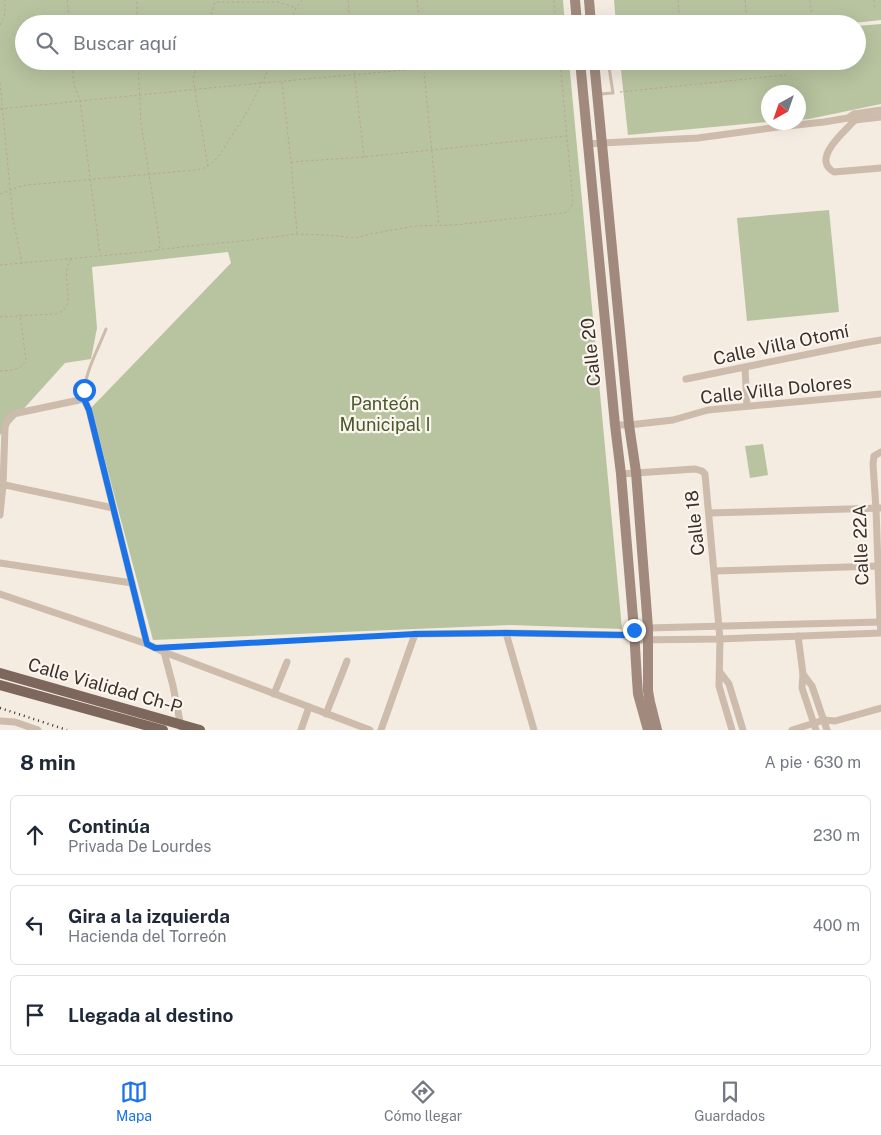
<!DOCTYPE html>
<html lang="es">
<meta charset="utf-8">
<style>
body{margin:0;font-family:"Public Sans",sans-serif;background:#f6f6f7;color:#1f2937}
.compass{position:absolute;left:761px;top:85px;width:45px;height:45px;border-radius:50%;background:#fff;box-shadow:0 5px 20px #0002;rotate:220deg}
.stop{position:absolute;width:15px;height:15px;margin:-11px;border:4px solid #1a73e8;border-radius:50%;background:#fff}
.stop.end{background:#1a73e8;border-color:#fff;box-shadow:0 1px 5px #0008}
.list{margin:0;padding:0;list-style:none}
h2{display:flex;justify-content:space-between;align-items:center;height:65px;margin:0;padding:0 20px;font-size:21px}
h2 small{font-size:16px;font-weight:400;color:#747a83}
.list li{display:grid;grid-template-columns:32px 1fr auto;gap:15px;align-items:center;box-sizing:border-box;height:80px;margin:0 10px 10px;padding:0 10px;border:1px solid #e0e1e3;border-radius:8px}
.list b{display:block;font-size:19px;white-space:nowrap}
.list p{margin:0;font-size:16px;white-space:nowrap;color:#747a83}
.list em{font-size:16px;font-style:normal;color:#747a83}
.icon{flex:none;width:28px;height:28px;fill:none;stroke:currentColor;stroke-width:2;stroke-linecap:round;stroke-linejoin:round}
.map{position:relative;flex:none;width:881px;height:730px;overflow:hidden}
.search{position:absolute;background:#fff;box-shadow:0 5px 20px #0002;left:15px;right:15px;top:15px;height:55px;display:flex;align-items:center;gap:12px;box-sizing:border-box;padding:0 18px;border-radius:28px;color:#747a83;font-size:19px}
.sheet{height:335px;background:#fff}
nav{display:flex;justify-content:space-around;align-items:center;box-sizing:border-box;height:70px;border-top:1px solid #e0e1e3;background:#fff;font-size:14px;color:#747a83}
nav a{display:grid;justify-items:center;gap:2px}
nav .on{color:#1a73e8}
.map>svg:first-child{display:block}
.green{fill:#b8c4a0}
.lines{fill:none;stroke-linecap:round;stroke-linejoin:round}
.path{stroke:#b9a596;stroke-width:1;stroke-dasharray:2.5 2.5;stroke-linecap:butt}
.lane{stroke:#cdbbac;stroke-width:3}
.street{stroke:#cdbbac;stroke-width:7}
.secondary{stroke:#a18a7d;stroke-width:10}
.primary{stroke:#7d675c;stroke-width:10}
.rail{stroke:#3b302b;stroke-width:2.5;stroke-dasharray:1 4;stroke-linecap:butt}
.route{stroke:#1a73e8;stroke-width:6}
.labels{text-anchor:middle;stroke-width:4.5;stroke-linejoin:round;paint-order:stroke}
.street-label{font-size:18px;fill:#3b302b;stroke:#fbf5ee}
.park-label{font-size:18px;fill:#4a5a2e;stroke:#fbf5ee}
</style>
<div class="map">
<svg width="881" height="730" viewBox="0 0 881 730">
<rect width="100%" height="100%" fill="#f4ebe1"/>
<g class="green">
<path d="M 0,0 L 563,0 L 565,24 L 24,24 L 24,61 L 569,61 L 622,629 L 511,625 L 153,640 L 91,408 L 231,263 L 228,252 L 92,267 L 97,328 L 91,359 L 65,363 L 0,435 Z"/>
<path d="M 614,0 L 881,0 L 881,20 L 844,24 L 616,24 Z"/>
<path d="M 881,24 L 881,104 L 809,119 L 799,120 L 798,92 L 768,92 L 768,122 L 628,135 L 620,61 L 857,61 L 857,26 Z"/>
<path d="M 829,210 L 839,312 L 747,321 L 737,218 Z"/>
<path d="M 763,444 L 768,475 L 750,478 L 745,446 Z"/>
</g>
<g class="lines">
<g class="path">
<path d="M 67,0 L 70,24"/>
<path d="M 348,0 L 350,24"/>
<path d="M 417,0 L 420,24"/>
<path d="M 554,0 L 556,24"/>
<path d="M 678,0 L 680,24"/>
<path d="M 745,0 L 747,22"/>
<path d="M 810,0 L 812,17"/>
<path d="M 874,0 L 875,10"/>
<path d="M 137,24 L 137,0"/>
<path d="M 208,24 L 215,2 L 278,2 L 296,8"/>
<path d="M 289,24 L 296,8 L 302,0"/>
<path d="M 0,25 C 6,16 5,10 5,0"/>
<path d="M 72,61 L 74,85 L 80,100 L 100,254"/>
<path d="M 198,61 L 193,79 L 208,166"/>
<path d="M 353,61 L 364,157"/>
<path d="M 423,61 L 439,225"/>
<path d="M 282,82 L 291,162 L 297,233"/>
<path d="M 0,83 L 13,219 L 22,263"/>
<path d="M 620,92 L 786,75"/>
<path d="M 0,109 L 229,86 L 505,61"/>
<path d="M 291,162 L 364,157 L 566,136"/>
<path d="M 0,194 L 18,187 L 27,185 L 196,170 C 201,169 206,168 210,164 C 219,158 224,148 229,140 C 246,115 260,89 272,61"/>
<path d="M 157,250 L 190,246 L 251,240 L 297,234 L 328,235 L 355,238 L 370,234 L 415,226 L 454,225 L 564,213 C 569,211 570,209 573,203 L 560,61"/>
<path d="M 0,265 L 154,251 L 159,248 L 160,244 L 141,123 L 138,61"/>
<path d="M 0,317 L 54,314 C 83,310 55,273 73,258"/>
<path d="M 0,371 C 11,370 21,371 26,360 L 20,315"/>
<path d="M 174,647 L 407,634"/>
</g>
<g class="lane">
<path d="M 600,94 L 613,93 L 608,61"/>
<path d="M 84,398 C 83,375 98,350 106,329"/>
</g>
<g class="street">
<path d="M 854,114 L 855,120 C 846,130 810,159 834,172 L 881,168"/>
<path d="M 851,119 L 855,120 L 881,117"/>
<path d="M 587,144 L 602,143 L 698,138 L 778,127 L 824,122 L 848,118 L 854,114 L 881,110"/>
<path d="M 745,368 L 747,406"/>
<path d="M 686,379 L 863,343 L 881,340"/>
<path d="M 615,425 L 629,425 L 673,420 L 708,410 L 881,394"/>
<path d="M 881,452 L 874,456 L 873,464 L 876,509 L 880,622 L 881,632"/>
<path d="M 621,474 L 695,469 L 702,471 L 705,474 L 720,639 L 719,686 L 732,730"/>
<path d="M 0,484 L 113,508"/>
<path d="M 709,513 L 881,508"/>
<path d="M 0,515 L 3,485 L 5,428 L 7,420 L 13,414 L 84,399 L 89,410 L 147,644"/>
<path d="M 0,563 L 132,583"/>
<path d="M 715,571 L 881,566"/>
<path d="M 0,594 L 147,644 L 164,652 L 370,730"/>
<path d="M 632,631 L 648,628 L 881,622"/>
<path d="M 506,633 L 534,730"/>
<path d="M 798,636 L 803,674 L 802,688 L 816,730"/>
<path d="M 164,652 L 173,686 L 181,727"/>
<path d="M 720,672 L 729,684 L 743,730"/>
<path d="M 803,674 L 812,686 L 827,730"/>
<path d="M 274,694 L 287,662"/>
<path d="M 326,714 L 347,661"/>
<path d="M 0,721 L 15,722 L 38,730"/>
<path d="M 301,730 L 309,707"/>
<path d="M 381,730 L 415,634 L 506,633 L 623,635 L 634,640 L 720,639 L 881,633"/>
<path d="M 792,730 L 824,720 L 835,721 L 881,708"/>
</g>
<g class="secondary">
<path d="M 575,0 L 577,24"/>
<path d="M 589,0 L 591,24"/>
<path d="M 580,61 L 615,425 L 621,474 L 634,630 L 637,680 L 638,694 L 648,730"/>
<path d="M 594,61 L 629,425 L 636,472 L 648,628 L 648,691 L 650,702 L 657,730"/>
</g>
<g class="primary">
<path d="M 0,673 L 200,730"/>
<path d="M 0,685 L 163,730"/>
</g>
<path class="rail" d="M 0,708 L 67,730"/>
</g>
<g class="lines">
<path class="route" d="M 84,390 L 84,399 L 89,410 L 147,644 L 155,648 L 415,634 L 506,633 L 623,635 L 634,630"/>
</g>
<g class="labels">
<g class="street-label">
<text transform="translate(781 345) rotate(-12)" y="6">Calle Villa Otomí</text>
<text transform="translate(591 352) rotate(-96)" y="6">Calle 20</text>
<text transform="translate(776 390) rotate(-6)" y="6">Calle Villa Dolores</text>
<text transform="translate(695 523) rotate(-96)" y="6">Calle 18</text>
<text transform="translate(861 545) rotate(-92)" y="6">Calle 22A</text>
<text transform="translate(105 686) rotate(16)" y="6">Calle Vialidad Ch-P</text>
</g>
<g class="park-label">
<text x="385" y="410">Panteón<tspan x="385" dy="21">Municipal I</tspan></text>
</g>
</g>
</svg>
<svg class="compass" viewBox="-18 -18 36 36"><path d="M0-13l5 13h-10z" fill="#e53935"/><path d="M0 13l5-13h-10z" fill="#747a83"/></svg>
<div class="stop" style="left:84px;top:390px"></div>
<div class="stop end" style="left:634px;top:630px"></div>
<div class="search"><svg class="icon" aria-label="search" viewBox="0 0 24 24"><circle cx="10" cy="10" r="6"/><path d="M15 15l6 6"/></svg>Buscar aquí</div>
</div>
<section class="sheet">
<h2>8 min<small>A pie · 630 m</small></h2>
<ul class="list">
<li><svg class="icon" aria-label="ahead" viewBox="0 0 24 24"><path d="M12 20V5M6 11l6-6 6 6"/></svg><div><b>Continúa</b><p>Privada De Lourdes</p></div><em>230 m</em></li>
<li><svg class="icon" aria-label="left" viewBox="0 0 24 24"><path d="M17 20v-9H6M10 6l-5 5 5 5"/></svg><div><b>Gira a la izquierda</b><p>Hacienda del Torreón</p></div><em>400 m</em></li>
<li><svg class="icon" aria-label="arrive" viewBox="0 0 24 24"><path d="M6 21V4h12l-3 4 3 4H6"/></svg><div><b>Llegada al destino</b></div></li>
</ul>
</section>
<nav>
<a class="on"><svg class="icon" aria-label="map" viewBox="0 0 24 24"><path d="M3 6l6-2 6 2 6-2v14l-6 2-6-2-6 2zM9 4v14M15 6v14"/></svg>Mapa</a>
<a><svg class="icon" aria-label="directions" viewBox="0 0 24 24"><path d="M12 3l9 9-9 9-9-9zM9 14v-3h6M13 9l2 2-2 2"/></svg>Cómo llegar</a>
<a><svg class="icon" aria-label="saved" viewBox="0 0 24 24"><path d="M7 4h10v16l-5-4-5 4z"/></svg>Guardados</a>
</nav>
